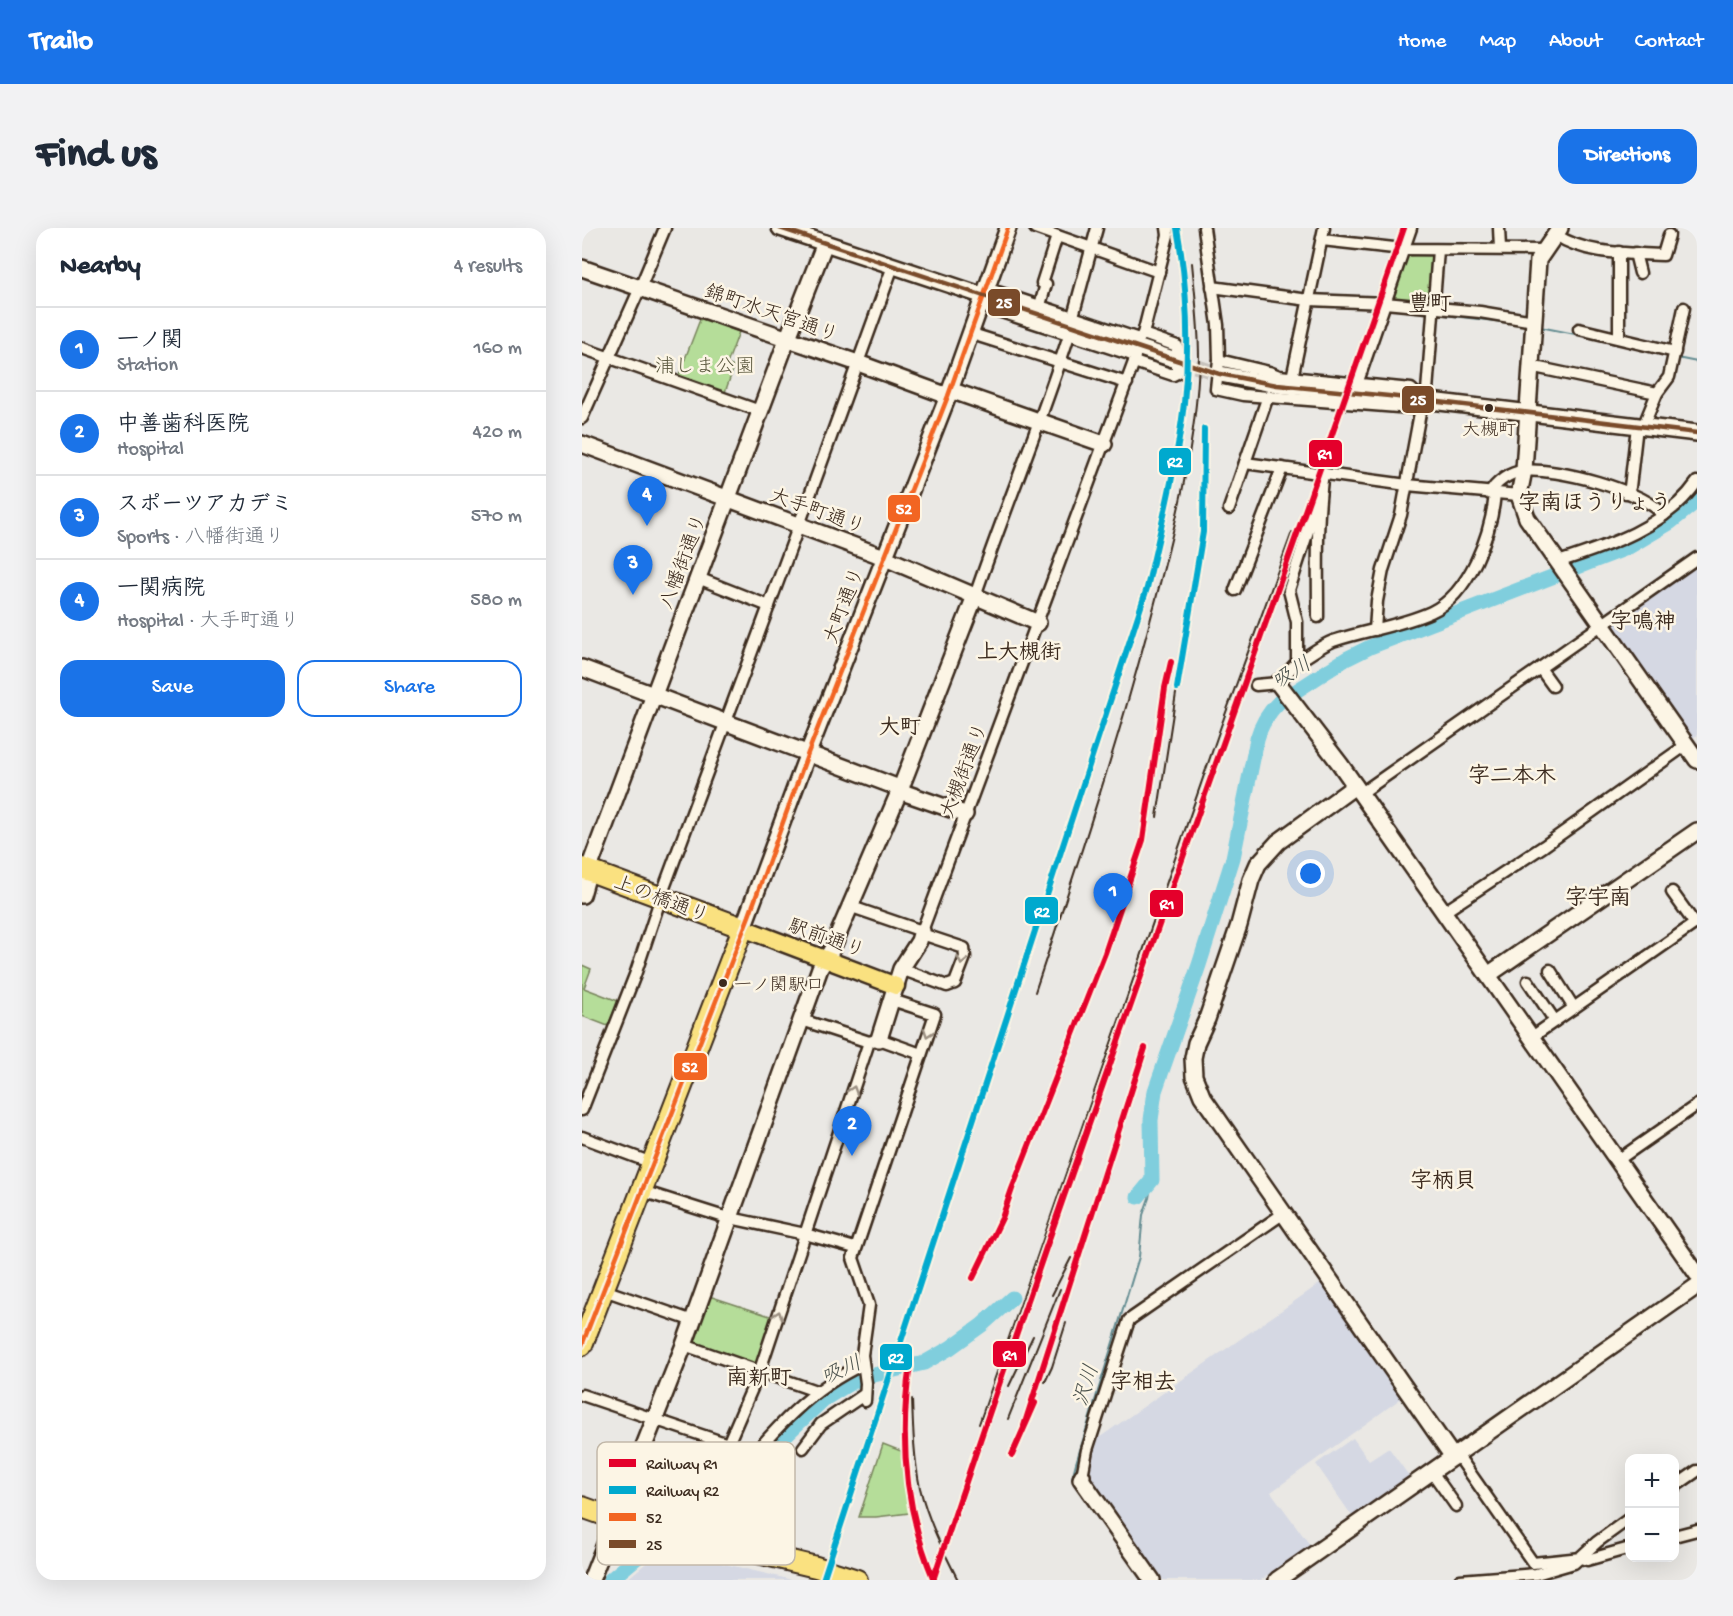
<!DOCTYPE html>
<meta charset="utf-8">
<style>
body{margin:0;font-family:"Gochi Hand","Klee One",sans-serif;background:#f2f2f3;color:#1f2937}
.controls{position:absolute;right:18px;bottom:18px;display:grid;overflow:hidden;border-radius:12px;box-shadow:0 6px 24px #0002}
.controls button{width:54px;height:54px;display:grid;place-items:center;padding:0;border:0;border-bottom:2px solid #e0e1e3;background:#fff;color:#1f2937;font:30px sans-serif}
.you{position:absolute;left:729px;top:646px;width:21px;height:21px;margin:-15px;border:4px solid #fff;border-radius:50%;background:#1a73e8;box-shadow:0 0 0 9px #1a73e833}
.badge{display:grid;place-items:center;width:39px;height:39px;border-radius:50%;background:#1a73e8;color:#fff;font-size:20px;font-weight:700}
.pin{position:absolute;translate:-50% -50px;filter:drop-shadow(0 2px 3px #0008)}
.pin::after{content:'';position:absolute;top:32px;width:21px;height:18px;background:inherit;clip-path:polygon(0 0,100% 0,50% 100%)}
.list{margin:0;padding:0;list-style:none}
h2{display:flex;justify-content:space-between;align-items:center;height:78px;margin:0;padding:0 24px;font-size:26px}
h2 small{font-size:20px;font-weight:400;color:#747a83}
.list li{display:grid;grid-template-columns:39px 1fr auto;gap:18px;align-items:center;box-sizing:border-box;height:84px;padding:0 24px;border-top:2px solid #e0e1e3}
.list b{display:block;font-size:22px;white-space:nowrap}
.list p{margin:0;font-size:20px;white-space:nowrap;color:#747a83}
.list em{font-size:20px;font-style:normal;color:#747a83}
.actions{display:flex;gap:12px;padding:18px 24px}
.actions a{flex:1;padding:14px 0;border:2px solid #1a73e8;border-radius:18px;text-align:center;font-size:21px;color:#1a73e8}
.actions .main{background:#1a73e8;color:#fff}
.map{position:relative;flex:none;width:1115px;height:1352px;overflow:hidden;border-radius:18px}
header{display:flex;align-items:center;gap:36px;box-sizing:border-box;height:84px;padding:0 30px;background:#1a73e8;color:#fff}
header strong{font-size:28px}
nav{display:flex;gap:33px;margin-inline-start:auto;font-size:21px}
.intro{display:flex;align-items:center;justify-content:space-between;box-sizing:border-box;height:144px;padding:0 36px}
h1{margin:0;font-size:42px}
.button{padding:15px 27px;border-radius:18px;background:#1a73e8;color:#fff;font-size:21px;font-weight:700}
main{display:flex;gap:36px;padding:0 36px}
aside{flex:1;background:#fff;border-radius:18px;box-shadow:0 6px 24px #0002}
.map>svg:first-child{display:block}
.built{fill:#d5d8e3}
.green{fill:#b5dd99;stroke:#78845c;stroke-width:1.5}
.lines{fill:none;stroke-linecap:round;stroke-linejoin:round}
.stream{stroke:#648c91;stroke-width:2}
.river{stroke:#80cedd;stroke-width:15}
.secondary-tunnel{stroke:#c7c2bc;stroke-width:15;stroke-dasharray:15 8;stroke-linecap:butt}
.street-casing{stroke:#3b2a1e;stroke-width:15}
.secondary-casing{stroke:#3b2a1e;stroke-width:20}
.primary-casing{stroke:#3b2a1e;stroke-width:21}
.highway-casing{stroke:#3b2a1e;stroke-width:24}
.street{stroke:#fcf5e5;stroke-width:10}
.secondary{stroke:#fcf5e5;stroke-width:15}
.primary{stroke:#fae180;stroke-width:16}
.highway{stroke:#fae180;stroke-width:20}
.rail{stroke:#3b2a1e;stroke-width:2}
.bus-1-casing{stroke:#fcf5e5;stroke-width:9}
.bus-2-casing{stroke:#fcf5e5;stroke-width:9}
.bus-1{stroke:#f26522;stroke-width:4.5}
.bus-2{stroke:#7a4b2a;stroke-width:4.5}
.rail-1-casing{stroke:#fcf5e5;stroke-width:10}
.rail-2-casing{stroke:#fcf5e5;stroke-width:10}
.rail-1{stroke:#e4002b;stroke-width:6}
.rail-2{stroke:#00a9ce;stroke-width:6}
.oneway{stroke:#9c9082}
.bus-dot{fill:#3b2a1e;stroke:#fcf5e5;stroke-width:2}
.labels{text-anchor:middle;stroke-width:5;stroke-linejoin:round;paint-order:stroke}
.bus-label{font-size:18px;fill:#3b2a1e;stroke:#fcf5e5}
.street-label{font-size:20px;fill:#3b2a1e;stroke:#fcf5e5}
.park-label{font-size:20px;fill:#5a573d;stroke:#fcf5e5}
.neighbourhood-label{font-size:21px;font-weight:bold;fill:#3b2a1e;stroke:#fcf5e5}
.water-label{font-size:21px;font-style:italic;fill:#4c534e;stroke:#fcf5e5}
.quarter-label{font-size:22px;font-weight:bold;fill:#3b2a1e;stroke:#fcf5e5}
.key{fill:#fcf5e5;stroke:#c2b8a9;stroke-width:1.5}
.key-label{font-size:16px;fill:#3b2a1e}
.line-badge{stroke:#fcf5e5;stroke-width:2}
.badge-label{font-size:16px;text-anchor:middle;font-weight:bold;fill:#fff}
</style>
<header>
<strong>Trailo</strong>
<nav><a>Home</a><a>Map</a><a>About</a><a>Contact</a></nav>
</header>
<div class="intro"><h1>Find us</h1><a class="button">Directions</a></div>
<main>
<aside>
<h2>Nearby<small>4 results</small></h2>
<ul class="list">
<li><span class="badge">1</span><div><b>一ノ関</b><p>Station</p></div><em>160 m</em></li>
<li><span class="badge">2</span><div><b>中善歯科医院</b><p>Hospital</p></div><em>420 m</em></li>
<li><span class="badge">3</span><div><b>スポーツアカデミ</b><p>Sports · 八幡街通り</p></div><em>570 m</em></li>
<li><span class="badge">4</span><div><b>一関病院</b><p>Hospital · 大手町通り</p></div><em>580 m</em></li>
</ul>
<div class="actions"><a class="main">Save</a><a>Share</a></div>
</aside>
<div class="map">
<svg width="1115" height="1352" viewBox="0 0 1115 1352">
<rect width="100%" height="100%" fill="#eae8e4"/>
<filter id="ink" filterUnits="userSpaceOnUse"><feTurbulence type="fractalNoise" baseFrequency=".0167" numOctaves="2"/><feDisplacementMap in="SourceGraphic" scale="12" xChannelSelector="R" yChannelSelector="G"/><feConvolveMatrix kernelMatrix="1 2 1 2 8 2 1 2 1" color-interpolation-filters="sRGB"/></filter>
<g filter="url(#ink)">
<g class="built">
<path d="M 1115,334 L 1115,507 L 1110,510 L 1026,398 Z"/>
<path d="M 740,1054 L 821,1169 L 689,1264 L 728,1317 L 679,1352 L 581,1352 L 506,1246 L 511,1214 Z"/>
<path d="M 771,1210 L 787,1233 L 807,1220 L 827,1248 L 770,1288 L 734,1236 Z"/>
<path d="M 81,1321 L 210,1352 L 44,1352 Z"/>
</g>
<g class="green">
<path d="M 853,26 L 850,75 L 807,71 L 822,28 Z"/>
<path d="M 119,89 L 157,104 L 145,136 L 152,139 L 142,167 L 96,149 Z"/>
<path d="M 0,737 L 9,741 L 2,760 L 36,773 L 26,798 L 0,788 Z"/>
<path d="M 124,1067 L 191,1089 L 175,1137 L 108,1114 Z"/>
<path d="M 301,1216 L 319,1223 L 327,1285 L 294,1289 L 277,1289 Z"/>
</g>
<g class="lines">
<g class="stream">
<path d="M 776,79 L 797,81"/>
<path d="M 806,81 L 848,85"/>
<path d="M 854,86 L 946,97"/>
<path d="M 958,99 L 1023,112"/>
<path d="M 1095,130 L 1115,134"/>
<path d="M 493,1254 L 490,1250 L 494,1235 L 557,1029 L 561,987 L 567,970 L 570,952"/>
</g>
<g class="river">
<path d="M 556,969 L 570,952 L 569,892 L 573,863 L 617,737 L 651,630 L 675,511 C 679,496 686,485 697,474 L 764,431 L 788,419 L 1045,320 L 1089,294 L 1115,273"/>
<path d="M 97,1298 L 106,1291 L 150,1272 L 167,1253 L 190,1220 L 241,1172 L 270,1154 L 292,1147 L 342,1135 L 368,1120 L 400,1097 L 430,1070"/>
<path d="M 28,1352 L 70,1317"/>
</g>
<path class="secondary-tunnel" d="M 591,131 L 638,146"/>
<g class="street-casing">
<g id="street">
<path d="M 453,0 L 577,44"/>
<path d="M 622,0 L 636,97 L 637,132"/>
<path d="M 917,0 L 918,21"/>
<path d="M 974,7 C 1004,27 1046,25 1081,27 L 1087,7"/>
<path d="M 740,12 L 821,21 L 963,22"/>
<path d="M 1053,25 L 1058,45"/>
<path d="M 630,59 L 727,72 L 803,75 L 898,84 L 952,93"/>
<path d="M 458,77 L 464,56 L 460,55 L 475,8"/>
<path d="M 491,88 L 515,0"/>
<path d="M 997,101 L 1093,124"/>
<path d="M 387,105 L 545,155"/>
<path d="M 1037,110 L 1037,24"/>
<path d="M 0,120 L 178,183"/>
<path d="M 637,132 L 687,144 L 697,148 L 829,161 L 842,173 L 829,180 L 661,167 L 634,161 Z"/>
<path d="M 552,134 L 591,147 L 595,145 L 595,118 L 561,106 L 586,7 L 585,0"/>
<path d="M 948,138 L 1075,165"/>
<path d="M 710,150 L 742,0"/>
<path d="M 775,156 L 829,0"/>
<path d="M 0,190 L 58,60 L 83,0"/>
<path d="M 1061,199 L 1075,165 L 1087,149 L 1102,80"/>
<path d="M 663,235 L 825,257 L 937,267"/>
<path d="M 1044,265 L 1048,259 L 1055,198"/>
<path d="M 908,266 C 913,254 929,244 941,243 C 974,239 1060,262 1082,287"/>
<path d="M 647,281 L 686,168"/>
<path d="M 976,334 C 1026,318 1084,299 1115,254"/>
<path d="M 116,350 L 187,378"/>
<path d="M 653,362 L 700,240"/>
<path d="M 393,368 C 423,280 459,195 487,107"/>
<path d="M 736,389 C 736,342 734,292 741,245"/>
<path d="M 793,402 L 795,373 L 801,342 L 819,287 L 838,185 L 845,163 L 856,22"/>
<path d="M 715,434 C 728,427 738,418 751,413 C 784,402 818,398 849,384 C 888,366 909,306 913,266"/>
<path d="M 958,440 L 971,458"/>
<path d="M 674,457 L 696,455 L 715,434 L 715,394 L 707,362 L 738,266"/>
<path d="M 778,566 L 1115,330"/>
<path d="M 1090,664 L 1113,696"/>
<path d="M 267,678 L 340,703 L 552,134 L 553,128 L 407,80 L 402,69 L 413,63 L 557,111 L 561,106"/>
<path d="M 862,684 L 962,618 L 1104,517"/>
<path d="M 319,741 L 365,758 L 373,755 L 383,729 L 382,720 L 340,706"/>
<path d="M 968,742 L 992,780"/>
<path d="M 946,753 L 973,793"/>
<path d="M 220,792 L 287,814"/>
<path d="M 950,809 L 1115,694"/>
<path d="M 0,882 L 53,747 L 82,660 L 217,297 L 311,38"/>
<path d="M 0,909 L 70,935"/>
<path d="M 1036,932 L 1115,877"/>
<path d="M 60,963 L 139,988 L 223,1006 L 273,1020"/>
<path d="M 22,1062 L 111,1093"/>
<path d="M 102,1117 L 234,1163"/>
<path d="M 0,1167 L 173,1225"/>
<path d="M 283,1173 L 284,1155 L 280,1127 L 287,1077 L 271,1030 L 353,786 L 310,772"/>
<path d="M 146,1216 L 178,1142 L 287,814 L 297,811 L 339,826"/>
<path d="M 221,1220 L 239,1196 L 283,1166"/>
<path d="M 871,1229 L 879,1232 L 951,1335 L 999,1330 L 1005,1332 L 1048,1320"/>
<path d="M 850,1244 L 874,1278"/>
<path d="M 500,1248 L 505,1222 L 547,1092 L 702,985"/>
<path d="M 1092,1259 L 1115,1243"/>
<path d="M 105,1277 L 129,1211"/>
<path d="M 71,1301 C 79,1280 121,1274 139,1264 C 181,1216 220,1164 280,1137"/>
<path d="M 1092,1308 L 1115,1302"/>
<path d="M 878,1352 L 954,1346 L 992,1335 L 1015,1314 L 1048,1290"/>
</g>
</g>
<g class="secondary-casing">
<g id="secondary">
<path d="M 198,0 L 591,131"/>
<path d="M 978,0 L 956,32 L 942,242 L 937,267 L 945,290 L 1115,532"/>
<path d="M 0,40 L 276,135 L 366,168"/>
<path d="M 638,146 L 695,157 L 807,168 L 1115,205"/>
<path d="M 368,162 L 522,216"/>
<path d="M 0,216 L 294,326 L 456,395"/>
<path d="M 0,440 L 312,558 L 323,565 L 383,586"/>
<path d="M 696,455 L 758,536 L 1115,1046"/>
<path d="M 773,558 L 696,614 L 676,636 L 669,652 L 657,697 L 625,791 L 614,815 L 611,830 L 612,848 L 620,868 L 871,1229"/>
<path d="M 0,667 L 9,635 L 205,112 L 243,15"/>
<path d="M 161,700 L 226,525 L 366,168 L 426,0"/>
<path d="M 906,747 L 1115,603"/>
<path d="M 297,811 L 319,741 L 337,713 L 340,703"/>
<path d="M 500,1248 L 499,1251 L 570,1352"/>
<path d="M 9,1352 L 102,1117 L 238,740 L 249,723 L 318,562 L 393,368"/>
<path d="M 695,1352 L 1115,1058"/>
</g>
</g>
<g class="primary-casing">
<path id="primary" d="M 161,700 L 314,758"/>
</g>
<g class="highway-casing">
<g id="highway">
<path d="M 0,640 L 161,700 L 0,1117"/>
<path d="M 0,1279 L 34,1291 L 234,1339 L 275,1352"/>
</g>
</g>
<use href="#street" class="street"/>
<use href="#secondary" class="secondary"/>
<use href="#primary" class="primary"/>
<use href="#highway" class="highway"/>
<g class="rail">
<path d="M 575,589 L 601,420 L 617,338 L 621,304 L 622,201"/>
<path d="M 453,764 C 493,644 533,524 566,401 C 589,314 615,220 617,130 C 617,98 613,67 610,35"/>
<path d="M 391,1050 L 420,990 L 430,961 L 523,725 L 561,612 L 583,460 L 589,434"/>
<path d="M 470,1067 L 489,1030"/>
<path d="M 463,1154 L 470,1139 L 484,1095"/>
<path d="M 427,1158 L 451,1108"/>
<path d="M 330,1171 C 331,1201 332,1231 338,1260 C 346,1293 361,1322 376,1352"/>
<path d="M 426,1191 L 478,1061"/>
<path d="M 397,1196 L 639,498 L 710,304"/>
<path d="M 442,1198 L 563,820"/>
<path d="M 430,1227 L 445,1192"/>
</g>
<g class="bus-1-casing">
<path id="bus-1" d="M 0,1117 L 167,688 L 226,525 L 366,168 L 426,0"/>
</g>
<g class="bus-2-casing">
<path id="bus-2" d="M 198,0 L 591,131 L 638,146 L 695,157 L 807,168 L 1115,205"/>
</g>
<use href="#bus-1" class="bus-1"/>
<use href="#bus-2" class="bus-2"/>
<g class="rail-1-casing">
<g id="rail-1">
<path d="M 391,1050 L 420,990 L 430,961 L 523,725 L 561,612 L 583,460 L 589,434"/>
<path d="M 328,1137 C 317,1210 323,1283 352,1352"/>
<path d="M 442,1198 L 563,820"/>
<path d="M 430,1227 L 453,1175"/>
<path d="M 351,1352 C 502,899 666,451 822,0"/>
</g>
</g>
<g class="rail-2-casing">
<g id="rail-2">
<path d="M 595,460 L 621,304 L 622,201"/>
<path d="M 241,1352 L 565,360 C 579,299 595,237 602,175 C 608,118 605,56 595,0"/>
</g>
</g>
<use href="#rail-1" class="rail-1"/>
<use href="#rail-2" class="rail-2"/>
</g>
<defs><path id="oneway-chevron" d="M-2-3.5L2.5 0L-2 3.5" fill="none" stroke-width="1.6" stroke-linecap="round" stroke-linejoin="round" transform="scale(1.5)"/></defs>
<g class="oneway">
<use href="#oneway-chevron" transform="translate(380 733) rotate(103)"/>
<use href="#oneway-chevron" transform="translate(346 805) rotate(109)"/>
<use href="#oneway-chevron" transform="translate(271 862) rotate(-72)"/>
<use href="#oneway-chevron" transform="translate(196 1087) rotate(-72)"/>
</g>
</g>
<g class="bus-dot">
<circle cx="907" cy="180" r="5"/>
<circle cx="141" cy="755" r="5"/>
</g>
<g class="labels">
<g class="bus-label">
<text x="907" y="207">大槻町</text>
<text x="152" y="762" text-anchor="start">一ノ関駅口</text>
</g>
<g class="street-label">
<text transform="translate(190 84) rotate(19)" y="7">錦町水天宮通り</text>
<text transform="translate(236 282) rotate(20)" y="7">大手町通り</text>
<text transform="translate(100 333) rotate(-69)" y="7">八幡街通り</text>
<text transform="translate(261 377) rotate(-69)" y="7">大町通り</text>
<text transform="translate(381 542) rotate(-69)" y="7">大槻街通り</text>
<text transform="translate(80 670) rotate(21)" y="7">上の橋通り</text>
<text transform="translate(245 709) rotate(20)" y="7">駅前通り</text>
</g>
<g class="park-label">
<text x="123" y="144">浦しま公園</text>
</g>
<g class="neighbourhood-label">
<text x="437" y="430">上大槻街</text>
<text x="318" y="505">大町</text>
</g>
<g class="water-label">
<text transform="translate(709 444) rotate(-32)" y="7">吸川</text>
<text transform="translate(259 1141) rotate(-24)" y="7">吸川</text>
<text transform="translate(503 1157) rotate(-73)" y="7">沢川</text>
</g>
<g class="quarter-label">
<text x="848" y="82">豊町</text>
<text x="1013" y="281">字南ほうりょう</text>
<text x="1061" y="400">字鳴神</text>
<text x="930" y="554">字二本木</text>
<text x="1016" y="676">字宇南</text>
<text x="861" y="959">字柄貝</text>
<text x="177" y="1156">南新町</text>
<text x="561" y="1160">字相去</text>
</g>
</g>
<rect x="15" y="1214" width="198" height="123" rx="9" class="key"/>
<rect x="27" y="1231" width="27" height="8" fill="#e4002b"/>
<rect x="27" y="1258" width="27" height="8" fill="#00a9ce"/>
<rect x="27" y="1285" width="27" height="8" fill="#f26522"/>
<rect x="27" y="1312" width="27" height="8" fill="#7a4b2a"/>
<g class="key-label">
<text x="64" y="1241">Railway R1</text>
<text x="64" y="1268">Railway R2</text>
<text x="64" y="1295">52</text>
<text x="64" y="1322">25</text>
</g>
<g class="line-badge">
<rect x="405" y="60" width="34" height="29" rx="6" fill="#7a4b2a"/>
<rect x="819" y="157" width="34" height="29" rx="6" fill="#7a4b2a"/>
<rect x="726" y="211" width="35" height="29" rx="6" fill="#e4002b"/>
<rect x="576" y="219" width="34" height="29" rx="6" fill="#00a9ce"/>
<rect x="305" y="266" width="34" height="29" rx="6" fill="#f26522"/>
<rect x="567" y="661" width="35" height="29" rx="6" fill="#e4002b"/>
<rect x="442" y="668" width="35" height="29" rx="6" fill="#00a9ce"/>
<rect x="91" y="824" width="35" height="29" rx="6" fill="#f26522"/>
<rect x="410" y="1112" width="35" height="28" rx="6" fill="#e4002b"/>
<rect x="297" y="1115" width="34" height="28" rx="6" fill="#00a9ce"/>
</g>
<g class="badge-label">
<text x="422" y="80">25</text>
<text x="836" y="177">25</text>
<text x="743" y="231">R1</text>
<text x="593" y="239">R2</text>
<text x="322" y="286">52</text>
<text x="585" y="681">R1</text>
<text x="460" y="689">R2</text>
<text x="108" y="844">52</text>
<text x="428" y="1132">R1</text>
<text x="314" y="1135">R2</text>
</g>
</svg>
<div class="controls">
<button>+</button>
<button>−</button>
</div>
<div class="you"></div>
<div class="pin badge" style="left:531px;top:695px">1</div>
<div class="pin badge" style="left:270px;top:928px">2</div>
<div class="pin badge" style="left:51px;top:367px">3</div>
<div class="pin badge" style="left:65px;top:298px">4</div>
</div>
</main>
